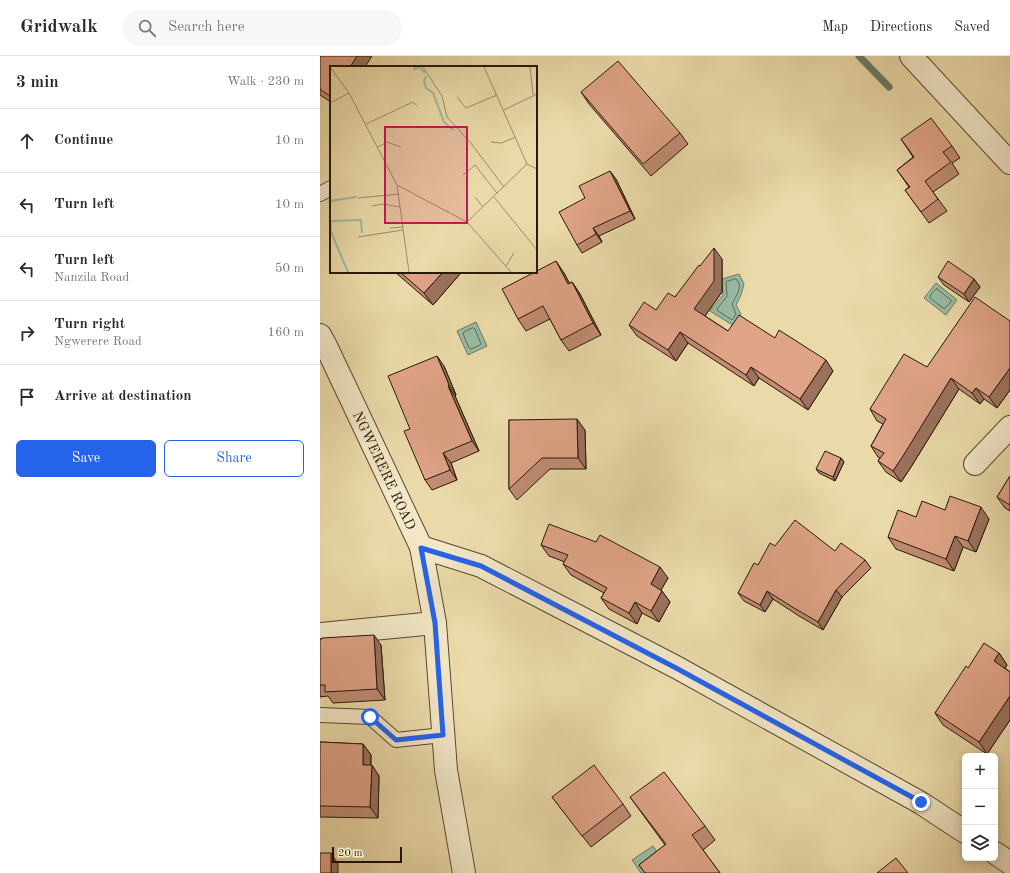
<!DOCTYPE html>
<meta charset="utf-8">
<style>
body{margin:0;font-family:"Old Standard TT",serif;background:#f7f7f7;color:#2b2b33}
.controls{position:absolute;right:12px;bottom:12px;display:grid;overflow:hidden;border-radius:6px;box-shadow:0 2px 10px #0003}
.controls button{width:36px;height:36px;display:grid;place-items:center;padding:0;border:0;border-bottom:1px solid #e1e1e2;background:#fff;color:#2b2b33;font:20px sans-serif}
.scale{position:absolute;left:12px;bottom:10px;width:70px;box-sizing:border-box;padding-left:4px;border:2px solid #271907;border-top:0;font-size:11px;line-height:14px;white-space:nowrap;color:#271907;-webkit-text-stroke:3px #f2e7c7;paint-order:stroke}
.stop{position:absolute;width:12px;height:12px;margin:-9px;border:3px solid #2563eb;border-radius:50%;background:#fff}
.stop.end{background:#2563eb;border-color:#fff;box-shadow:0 1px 4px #0008}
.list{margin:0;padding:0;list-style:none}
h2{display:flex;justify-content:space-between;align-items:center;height:52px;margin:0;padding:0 16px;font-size:17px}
h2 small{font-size:13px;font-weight:400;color:#7c7c81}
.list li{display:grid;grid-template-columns:26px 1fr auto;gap:12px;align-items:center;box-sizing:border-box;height:64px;padding:0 16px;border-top:1px solid #e1e1e2}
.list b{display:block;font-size:15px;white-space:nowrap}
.list p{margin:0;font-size:13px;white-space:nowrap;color:#7c7c81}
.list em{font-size:13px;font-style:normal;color:#7c7c81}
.actions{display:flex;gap:8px;padding:12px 16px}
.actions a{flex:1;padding:9px 0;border:1px solid #2563eb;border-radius:6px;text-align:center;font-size:14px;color:#2563eb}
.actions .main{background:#2563eb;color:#fff}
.icon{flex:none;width:22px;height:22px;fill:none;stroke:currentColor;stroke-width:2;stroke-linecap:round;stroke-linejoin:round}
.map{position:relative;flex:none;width:690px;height:817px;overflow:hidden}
header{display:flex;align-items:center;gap:24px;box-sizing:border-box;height:56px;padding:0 20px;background:#fff;border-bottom:1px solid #e1e1e2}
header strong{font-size:19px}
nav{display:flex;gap:22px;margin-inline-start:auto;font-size:14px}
.search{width:280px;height:36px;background:#f7f7f7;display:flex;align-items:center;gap:10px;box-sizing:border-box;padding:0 14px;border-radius:22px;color:#7c7c81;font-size:15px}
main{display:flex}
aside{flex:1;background:#fff}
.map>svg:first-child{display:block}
.water{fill:#99bba5;stroke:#6b7a66}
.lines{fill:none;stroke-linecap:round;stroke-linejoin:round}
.shore{stroke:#606a56;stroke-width:1}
.stream{stroke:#6b7a66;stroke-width:7}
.service-casing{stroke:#584930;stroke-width:16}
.minor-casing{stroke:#584930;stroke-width:24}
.tertiary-casing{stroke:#584930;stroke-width:24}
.service{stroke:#f2e7c7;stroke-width:14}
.minor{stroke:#f2e7c7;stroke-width:22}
.tertiary{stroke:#f2e7c7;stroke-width:22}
.wall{fill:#c08c74;stroke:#271907}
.shaded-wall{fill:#9c725e;stroke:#271907}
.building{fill:#dfa387;stroke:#271907}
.route{stroke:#2563eb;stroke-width:5}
.labels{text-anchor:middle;stroke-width:3;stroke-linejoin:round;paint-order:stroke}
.street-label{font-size:14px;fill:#271907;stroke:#f2e7c7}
.inset-river{fill:none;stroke:#99bba5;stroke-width:2}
.inset-road{fill:none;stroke:#9d8d68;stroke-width:1}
.view{fill:#c2185b;fill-opacity:0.15;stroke:#c2185b;stroke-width:2}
.inset-edge{fill:none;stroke:#271907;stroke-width:2}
</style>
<header>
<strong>Gridwalk</strong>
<div class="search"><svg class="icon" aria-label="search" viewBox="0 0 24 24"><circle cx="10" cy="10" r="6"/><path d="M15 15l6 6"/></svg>Search here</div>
<nav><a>Map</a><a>Directions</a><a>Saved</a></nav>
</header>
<main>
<aside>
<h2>3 min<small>Walk · 230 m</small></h2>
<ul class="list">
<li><svg class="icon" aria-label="ahead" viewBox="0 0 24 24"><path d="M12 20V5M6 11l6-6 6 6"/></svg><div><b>Continue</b></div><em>10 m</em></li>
<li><svg class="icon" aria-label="left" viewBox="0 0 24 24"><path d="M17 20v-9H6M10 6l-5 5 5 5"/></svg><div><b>Turn left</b></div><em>10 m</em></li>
<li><svg class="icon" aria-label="left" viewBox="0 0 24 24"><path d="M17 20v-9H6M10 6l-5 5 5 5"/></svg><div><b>Turn left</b><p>Nanzila Road</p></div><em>50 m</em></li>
<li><svg class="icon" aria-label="right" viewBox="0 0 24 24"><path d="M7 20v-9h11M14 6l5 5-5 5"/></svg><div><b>Turn right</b><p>Ngwerere Road</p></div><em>160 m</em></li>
<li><svg class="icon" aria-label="arrive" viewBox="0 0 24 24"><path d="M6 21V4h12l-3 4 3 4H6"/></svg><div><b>Arrive at destination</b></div></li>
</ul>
<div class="actions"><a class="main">Save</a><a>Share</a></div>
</aside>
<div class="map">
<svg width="690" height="817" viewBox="0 0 690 817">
<rect width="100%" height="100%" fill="#ebdaa9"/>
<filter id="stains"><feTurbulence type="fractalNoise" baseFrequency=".005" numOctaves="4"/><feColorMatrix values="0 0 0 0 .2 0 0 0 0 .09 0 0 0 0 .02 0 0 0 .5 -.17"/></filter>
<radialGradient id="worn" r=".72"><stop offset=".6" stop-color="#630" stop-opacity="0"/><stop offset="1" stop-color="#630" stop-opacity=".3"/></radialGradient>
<g class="water">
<path d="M 419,218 L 424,228 L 421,239 L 416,249 L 421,258 L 414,270 L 390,255 L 403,239 L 402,223 Z"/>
<path d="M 616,227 L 637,244 L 626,259 L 604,242 Z"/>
<path d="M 156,266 L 167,290 L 148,299 L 137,275 Z"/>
<path d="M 333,790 L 344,806 L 328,817 L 321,817 L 312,804 Z"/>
</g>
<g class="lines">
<g class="shore">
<path d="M 416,223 C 424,230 416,240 412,248 L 416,258 L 413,263 L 412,264 L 398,255 L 397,253 L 407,240 L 406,226 Z"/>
<path d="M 617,233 L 631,244 L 631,246 L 625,252 L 623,252 L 610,242 C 610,239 614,234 617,233 Z"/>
<path d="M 153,272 L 155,273 L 161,288 L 160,289 L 151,293 L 149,292 L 143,278 L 144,276 Z"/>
</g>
<path class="stream" d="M 539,0 L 569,31"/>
<g class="service-casing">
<g id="service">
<path d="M 0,138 L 11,132"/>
<path d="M 0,659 L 50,661 L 76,684 L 123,679"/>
</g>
</g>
<g class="minor-casing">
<g id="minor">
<path d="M 591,0 L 690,107"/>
<path d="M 655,408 L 690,371"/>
<path d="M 101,491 L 115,567 L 126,714 L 144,817"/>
<path d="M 0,578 L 115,567"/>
</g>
</g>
<g class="tertiary-casing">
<g id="tertiary">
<path id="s1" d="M 0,279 L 6,290 L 101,491 L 161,510 L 246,554 L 356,611 L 601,747 L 645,776"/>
<path d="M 675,797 L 690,807"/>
</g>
</g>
<use href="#service" class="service"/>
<use href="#minor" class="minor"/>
<use href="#tertiary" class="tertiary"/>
</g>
<g class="wall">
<path d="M 0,0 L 11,11 L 11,46 L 0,39 Z"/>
<path d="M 261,36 L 360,77 L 368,88 L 331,120 L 269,48 Z"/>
<path d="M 581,83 L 632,90 L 640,102 L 632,107 L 639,118 L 613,136 L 627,155 L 609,167 L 585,134 L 589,131 L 577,114 L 593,101 Z"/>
<path d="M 296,123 L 315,163 L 279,180 L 282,186 L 262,197 L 257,189 L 265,142 Z"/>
<path d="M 402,203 L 402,236 L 385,260 L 408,275 L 455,282 L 513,315 L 488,354 L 439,322 L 434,330 L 368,287 L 356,305 L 317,280 L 309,269 L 336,254 L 355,241 L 380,210 Z"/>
<path d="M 75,216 L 139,216 L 140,218 L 113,249 Z"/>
<path d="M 244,217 L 249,227 L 252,226 L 260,238 L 281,279 L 249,295 L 241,284 L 230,263 L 206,275 L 198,263 Z"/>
<path d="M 618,221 L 654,223 L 660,231 L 649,246 L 624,229 Z"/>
<path d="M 690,265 L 690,334 L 677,352 L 664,343 L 660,348 L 639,333 L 591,411 L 581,426 L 566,416 L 558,405 L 560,402 L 558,401 L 551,390 L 563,368 L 557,365 L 550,353 L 607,311 Z"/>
<path d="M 124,310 L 136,339 L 135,340 L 159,395 L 131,407 L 137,424 L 112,434 L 105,424 L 90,373 Z"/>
<path d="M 189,364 L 265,374 L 266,413 L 230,413 L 197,444 L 189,433 Z"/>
<path d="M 521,402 L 524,406 L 515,425 L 499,417 L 496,413 Z"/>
<path d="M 690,420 L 690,455 L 685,452 L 677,441 Z"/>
<path d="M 625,454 L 669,463 L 656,496 L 643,491 L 634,515 L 576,493 L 568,481 L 596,461 Z"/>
<path d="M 221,489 L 348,522 L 341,534 L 350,546 L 339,566 L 322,557 L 317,568 L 289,553 L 281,542 L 284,537 L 251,519 L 243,508 L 245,506 L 229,500 Z"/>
<path d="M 455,490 L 515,495 L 545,504 L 551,512 L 522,541 L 503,574 L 479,560 L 453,543 L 445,556 L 424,545 L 418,537 L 438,509 Z"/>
<path d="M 0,583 L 61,589 L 65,644 L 13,647 L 8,640 L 0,641 Z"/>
<path d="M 679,597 L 687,609 L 685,612 L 690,616 L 690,664 L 667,698 L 623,669 L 615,657 L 648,612 Z"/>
<path d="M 0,686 L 43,688 L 51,699 L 51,709 L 59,720 L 58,762 L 0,761 Z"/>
<path d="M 232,741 L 303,748 L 311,760 L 271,791 Z"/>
<path d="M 310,741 L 385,770 L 395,784 L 383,794 L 400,817 L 325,817 L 319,809 L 345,789 Z"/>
</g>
<g class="shaded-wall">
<path d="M 37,0 L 52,0 L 45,11 L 30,11 Z"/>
<path d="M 290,115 L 296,123 L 315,163 L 310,155 Z"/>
<path d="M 273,172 L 279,180 L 282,186 L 276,178 Z"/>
<path d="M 394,192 L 402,203 L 402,236 L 382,264 L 374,253 Z"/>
<path d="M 236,205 L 244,217 L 256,239 L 248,228 Z"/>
<path d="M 123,216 L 139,216 L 140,218 L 113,249 L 104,237 Z"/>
<path d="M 654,223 L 660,231 L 649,246 L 644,238 Z"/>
<path d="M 252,226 L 260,238 L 281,279 L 273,267 Z"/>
<path d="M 360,276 L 368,287 L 356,305 L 348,294 Z"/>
<path d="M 117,300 L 124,310 L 136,339 L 129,329 Z"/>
<path d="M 506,304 L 513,315 L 488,354 L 480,343 Z"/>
<path d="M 431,311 L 439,322 L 434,330 L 426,319 Z"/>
<path d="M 690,312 L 690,334 L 677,352 L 669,341 Z"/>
<path d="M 631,322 L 639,333 L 591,411 L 581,426 L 573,415 Z"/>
<path d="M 128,330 L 135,340 L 159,395 L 152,385 Z"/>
<path d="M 656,332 L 664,343 L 660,348 L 652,337 Z"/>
<path d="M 257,363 L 265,374 L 266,413 L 258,402 Z"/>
<path d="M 123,397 L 131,407 L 137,424 L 130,414 Z"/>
<path d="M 521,402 L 524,406 L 515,425 L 513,421 Z"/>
<path d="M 661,451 L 669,463 L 656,496 L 648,485 Z"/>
<path d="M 635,480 L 643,491 L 634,515 L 626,503 Z"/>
<path d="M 340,511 L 348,522 L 338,539 L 331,528 Z"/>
<path d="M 516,534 L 522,541 L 503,574 L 498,566 Z"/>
<path d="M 342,535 L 350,546 L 339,566 L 331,555 Z"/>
<path d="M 447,535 L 453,543 L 445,556 L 440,549 Z"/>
<path d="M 315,546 L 322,557 L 317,568 L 309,557 Z"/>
<path d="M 54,579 L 61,589 L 65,644 L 57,633 Z"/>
<path d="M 679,597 L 687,609 L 682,617 L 674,605 Z"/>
<path d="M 690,640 L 690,664 L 667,698 L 659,686 Z"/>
<path d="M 43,688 L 51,699 L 50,720 L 43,709 Z"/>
<path d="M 52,709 L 59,720 L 58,762 L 50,751 Z"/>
<path d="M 11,797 L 18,808 L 18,817 L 11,817 Z"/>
</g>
<g class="building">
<path d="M 0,0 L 37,0 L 30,11 L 11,11 L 11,41 L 0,33 Z"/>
<path d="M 298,5 L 360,77 L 323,108 L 261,36 Z"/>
<path d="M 611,62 L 632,90 L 623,96 L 631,106 L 605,125 L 618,143 L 601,156 L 585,134 L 590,131 L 577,114 L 594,101 L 581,83 Z"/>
<path d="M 290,115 L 310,155 L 273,172 L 276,178 L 257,189 L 239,156 L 265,142 L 259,130 Z"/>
<path d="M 394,192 L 394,225 L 374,253 L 408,275 L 419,259 L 455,282 L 459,274 L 506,304 L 480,343 L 431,311 L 426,319 L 360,276 L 348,294 L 309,269 L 324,246 L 336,254 L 348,237 L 355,241 L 379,209 L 380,210 Z"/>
<path d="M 236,205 L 248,228 L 252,226 L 273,267 L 241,284 L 223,250 L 198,263 L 182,233 Z"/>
<path d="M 628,205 L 654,223 L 644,238 L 618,221 Z"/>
<path d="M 80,216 L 123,216 L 104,237 Z"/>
<path d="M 655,241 L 690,265 L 690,312 L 669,341 L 656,332 L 652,337 L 631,322 L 583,400 L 573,415 L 558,405 L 564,397 L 551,390 L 566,363 L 550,353 L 584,298 L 607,311 Z"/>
<path d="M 117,300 L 129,329 L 128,330 L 152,385 L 123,397 L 130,414 L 105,424 L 84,375 L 90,373 L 68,320 Z"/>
<path d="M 257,363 L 258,402 L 222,402 L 189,433 L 189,364 Z"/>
<path d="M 505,395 L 521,402 L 513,421 L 496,413 Z"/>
<path d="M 690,420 L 690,449 L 677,441 Z"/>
<path d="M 630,440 L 661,451 L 648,485 L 635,480 L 626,503 L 568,481 L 578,454 L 596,461 L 602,445 L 625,454 Z"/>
<path d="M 475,464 L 515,495 L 521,487 L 545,504 L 516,534 L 498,566 L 474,552 L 447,535 L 440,549 L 418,537 L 434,507 L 438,509 L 450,487 L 455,490 Z"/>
<path d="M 229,468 L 276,486 L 280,479 L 340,511 L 331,528 L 342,535 L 331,555 L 315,546 L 309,557 L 281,542 L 287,532 L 243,508 L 248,499 L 221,489 Z"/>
<path d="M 54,579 L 57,633 L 5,636 L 5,629 L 0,629 L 0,583 L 2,583 L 2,582 Z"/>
<path d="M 664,587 L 679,597 L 674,605 L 690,616 L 690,640 L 659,686 L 615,657 L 646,610 L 648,612 Z"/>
<path d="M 0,686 L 43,688 L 43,709 L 52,709 L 50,751 L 0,750 Z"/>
<path d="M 274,709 L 303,748 L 262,780 L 232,741 Z"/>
<path d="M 344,716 L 385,770 L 372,779 L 400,817 L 325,817 L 319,809 L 346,788 L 310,741 Z"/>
<rect x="0" y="797" width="11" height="20"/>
<path d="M 576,802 L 588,817 L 557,817 Z"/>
</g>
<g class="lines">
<path class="route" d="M 50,661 L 76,684 L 123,679 L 115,567 L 101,492 L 161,510 L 356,612 L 601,746"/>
</g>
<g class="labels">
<g class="street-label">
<text dy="5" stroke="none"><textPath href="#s1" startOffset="150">NGWERERE ROAD</textPath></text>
</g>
</g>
<g transform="translate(10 10)">
<rect width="207" height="207" fill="#ebdaa9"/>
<path class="inset-river" d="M 84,1 L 85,3 L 89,1 L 95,7M 96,10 L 94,15 L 96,22 L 103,27 L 114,56 L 123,64M 0,135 L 26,131M 0,153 L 1,166 L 18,206M 1,155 L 31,154 L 32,167"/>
<path class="inset-road" d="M 0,1 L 19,27 L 67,119 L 137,156 L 181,206M 93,1 L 112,30 L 117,51 L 140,76 L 174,121M 154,1 L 197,98 L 207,103M 200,1 L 203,29M 127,31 L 136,42 L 167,29M 0,37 L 19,27M 174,44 L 207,28M 36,58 L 83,36 L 87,40M 161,76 L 171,77 L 186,71M 48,81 L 57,76 L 71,81M 133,109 L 145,99 L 167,127M 67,119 L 79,206M 145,131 L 153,141M 164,131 L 207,184M 28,132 L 69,128M 42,140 L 52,138 L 70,141M 137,156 L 197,98M 60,162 L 73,161M 28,171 L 73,164M 176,200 L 184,187"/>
<path class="view" d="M 55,61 L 137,61 L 137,157 L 55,157 Z"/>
<rect width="207" height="207" class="inset-edge"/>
</g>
<rect width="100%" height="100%" filter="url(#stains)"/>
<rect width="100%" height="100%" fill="url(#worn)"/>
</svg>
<div class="controls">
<button>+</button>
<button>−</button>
<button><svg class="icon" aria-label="layers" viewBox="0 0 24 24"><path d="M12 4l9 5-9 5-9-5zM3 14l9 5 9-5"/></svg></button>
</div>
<div class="scale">20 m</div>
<div class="stop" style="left:50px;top:661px"></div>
<div class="stop end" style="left:601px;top:746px"></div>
</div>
</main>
